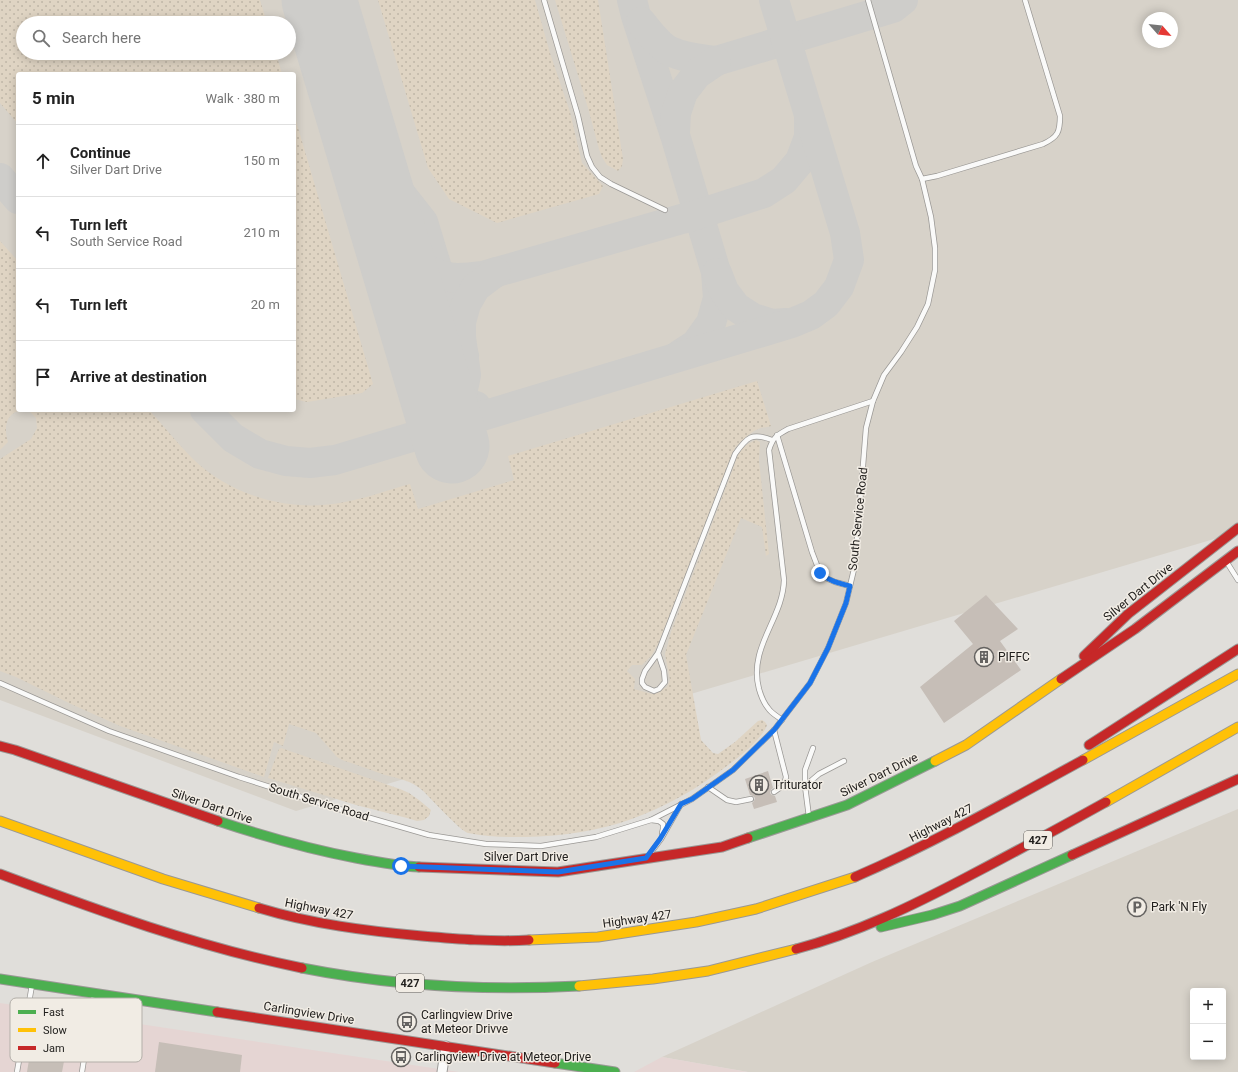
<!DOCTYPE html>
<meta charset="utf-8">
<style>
body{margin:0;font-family:Roboto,sans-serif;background:#f2f2f2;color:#222}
.controls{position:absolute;right:12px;bottom:12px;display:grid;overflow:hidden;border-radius:4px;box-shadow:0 2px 10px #0003}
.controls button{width:36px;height:36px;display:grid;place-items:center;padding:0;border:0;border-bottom:1px solid #e0e0e0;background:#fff;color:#222;font:20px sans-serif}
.compass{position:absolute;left:1142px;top:12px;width:36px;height:36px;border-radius:50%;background:#fff;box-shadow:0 2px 10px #0003;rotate:117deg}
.stop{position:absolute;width:12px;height:12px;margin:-9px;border:3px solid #1a73e8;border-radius:50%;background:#fff}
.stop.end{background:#1a73e8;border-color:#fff;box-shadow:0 1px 4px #0008}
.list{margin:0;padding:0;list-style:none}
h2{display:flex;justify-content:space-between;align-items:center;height:52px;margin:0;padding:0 16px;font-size:17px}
h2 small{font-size:13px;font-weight:400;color:#767676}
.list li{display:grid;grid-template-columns:26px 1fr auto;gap:12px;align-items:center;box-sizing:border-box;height:72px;padding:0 16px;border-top:1px solid #e0e0e0}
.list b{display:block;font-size:15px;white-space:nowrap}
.list p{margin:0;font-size:13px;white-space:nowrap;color:#767676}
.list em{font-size:13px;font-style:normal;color:#767676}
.icon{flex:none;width:22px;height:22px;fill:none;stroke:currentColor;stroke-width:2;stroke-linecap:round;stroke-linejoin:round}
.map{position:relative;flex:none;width:1238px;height:1072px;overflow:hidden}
.search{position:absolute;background:#fff;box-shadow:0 2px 10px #0003;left:16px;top:16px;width:280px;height:44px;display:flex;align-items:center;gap:10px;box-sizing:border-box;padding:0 14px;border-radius:22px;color:#767676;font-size:15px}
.panel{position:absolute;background:#fff;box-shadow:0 2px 10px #0003;left:16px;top:72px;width:280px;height:340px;border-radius:4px}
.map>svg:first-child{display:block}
.built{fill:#d7d2c9;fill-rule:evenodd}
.industrial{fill:#e5d5d3}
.grass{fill:url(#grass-dots)}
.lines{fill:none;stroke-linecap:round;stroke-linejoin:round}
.taxiway{stroke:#cecdca;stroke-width:30}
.runway{stroke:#cecdca;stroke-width:75}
.building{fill:#c6beb7}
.lane-casing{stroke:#9a9895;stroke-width:6}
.street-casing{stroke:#9a9895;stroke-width:11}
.fast-casing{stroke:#9a9895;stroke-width:11}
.slow-casing{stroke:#9a9895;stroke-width:11}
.jam-casing{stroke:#9a9895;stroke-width:11}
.lane{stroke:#fafaf9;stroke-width:4.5}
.street{stroke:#fafaf9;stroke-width:9}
.fast{stroke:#4caf50;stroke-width:9}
.slow{stroke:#ffc107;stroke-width:9}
.jam{stroke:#c62828;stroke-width:9}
.route{stroke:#1a73e8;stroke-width:5}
.labels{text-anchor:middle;stroke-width:3;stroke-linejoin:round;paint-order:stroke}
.shield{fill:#f1ece4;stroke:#605d59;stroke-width:1}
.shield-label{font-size:11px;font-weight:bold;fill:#22201e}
.street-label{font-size:12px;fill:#22201e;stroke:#f1ece4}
.poi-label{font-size:12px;fill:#22201e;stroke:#f1ece4;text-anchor:start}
.key{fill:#f1ece4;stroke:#b3afa9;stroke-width:1}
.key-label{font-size:11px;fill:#22201e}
</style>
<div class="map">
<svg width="1238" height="1072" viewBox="0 0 1238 1072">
<defs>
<pattern id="grass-dots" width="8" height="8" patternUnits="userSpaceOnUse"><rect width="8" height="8" fill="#dfd4c3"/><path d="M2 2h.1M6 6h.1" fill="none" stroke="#bfb6a7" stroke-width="1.8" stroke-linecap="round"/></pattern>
</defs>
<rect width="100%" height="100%" fill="#e0deda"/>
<g class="built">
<path d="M 0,0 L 1238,0 L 1238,533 L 1231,534 L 296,811 L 0,700 ZM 1148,18 L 1172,18 L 1172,42 L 1148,42 ZM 23,23 L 289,23 L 289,53 L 23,53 ZM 18,74 L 294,74 L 294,410 L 18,410 Z"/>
<path d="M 1238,809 L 1238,1072 L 748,1072 L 662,1057 L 872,962 ZM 1193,991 L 1223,991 L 1223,1057 L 1193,1057 Z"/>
</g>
<g class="industrial">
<path d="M 0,1003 L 459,1072 L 0,1072 Z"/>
<path d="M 662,1057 L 748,1072 L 634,1072 Z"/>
</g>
<g class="grass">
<path d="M 0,0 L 260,0 L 267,23 L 23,23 L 23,53 L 276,53 L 282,74 L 18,74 L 18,124 L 0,103 Z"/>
<path d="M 378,0 L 535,0 L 550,53 L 570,112 L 582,163 L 603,186 L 599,194 L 497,223 L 449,199 L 428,168 Z"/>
<path d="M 555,0 L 598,0 L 623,159 L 622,166 L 618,171 L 607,165 L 602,157 L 599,149 L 588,108 Z"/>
<path d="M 294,114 L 373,384 L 362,393 L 307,402 L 294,399 Z"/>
<path d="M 0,241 L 18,261 L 18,410 L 149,410 C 164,426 177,443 192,458 C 232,497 291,513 345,502 C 367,498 388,490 410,484 L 418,509 L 514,480 L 508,456 L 757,381 L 771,426 C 766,428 762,427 758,429 C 750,432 740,442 735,448 L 707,522 L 658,644 L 651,656 L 642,665 L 632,665 L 627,671 L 635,679 L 634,689 L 652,694 L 667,687 L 670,680 L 665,654 L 671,632 L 734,466 C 738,451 742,446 756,440 L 760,442 L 759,461 L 769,554 L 766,556 L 762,527 L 741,518 L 686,655 L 701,740 L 713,753 L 718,754 L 735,742 L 758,721 L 762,720 L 765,722 L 767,725 C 763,738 739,757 727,766 C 665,813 604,836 525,837 C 506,837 486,837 468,833 C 460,831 430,797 422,790 C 412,781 397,778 385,775 C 371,770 357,765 342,760 L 337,757 L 316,733 L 289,724 L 283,746 L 274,742 L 264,777 L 120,726 L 71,704 L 16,677 L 0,671 L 0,459 L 31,439 L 37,428 L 36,418 L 29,411 C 26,411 21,410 18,411 C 5,415 4,430 8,442 L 0,450 Z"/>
<path d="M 281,748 L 400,789 L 409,793 L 419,800 L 431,810 L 429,816 L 424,820 L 417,821 L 407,818 L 356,805 L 268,778 L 279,749 Z"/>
</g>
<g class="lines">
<g class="taxiway">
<path d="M 632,0 L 636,16 L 675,135 L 716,272 L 718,298 L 711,323 L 696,344 L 679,355"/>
<path d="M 641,22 C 648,31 661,47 670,51 C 684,58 701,59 716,61 L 893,8 L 903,0"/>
<path d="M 675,133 L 676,113 L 683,92 L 697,74 L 716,61"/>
<path d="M 361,143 L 423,222 L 464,356"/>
<path d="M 0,178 L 18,199"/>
<path d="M 384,219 C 389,228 394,238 399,246 C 411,263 438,278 458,278 C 466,278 475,277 483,276 L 699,214 L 764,193 L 784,180 L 800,161 L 809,137 L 809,119"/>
<path d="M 717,273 L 724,291 L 736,307 L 753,318 L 772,324 L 786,323"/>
<path d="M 430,373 C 443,387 455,401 476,406"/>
<path d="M 205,410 L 233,438 L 260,454 L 286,461 L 310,463 L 335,460 L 792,323 L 811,315 L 826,304 L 839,287 L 849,260 L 845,233 L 774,0"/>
<path d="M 428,431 L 439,423 L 451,412 L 463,389 L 466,375 L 461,337 L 461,322 L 466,304 L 476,287 L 496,272"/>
</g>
<path class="runway" d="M 319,0 L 452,446"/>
</g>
<g class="building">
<path d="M 986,595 L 1018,629 L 1000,641 L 1021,670 L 944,723 L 920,687 L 973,644 L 954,621 Z"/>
<path d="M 768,771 L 773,788 L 771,790 L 770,793 L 772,795 L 775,796 L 777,802 L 754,809 L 752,803 L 754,801 L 755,798 L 753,796 L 750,795 L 745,779 Z"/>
<path d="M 35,1023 L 70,1029 L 62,1072 L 27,1072 Z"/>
<path d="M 159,1042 L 242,1055 L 240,1072 L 155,1072 Z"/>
</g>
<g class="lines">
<g class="lane-casing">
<g id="lane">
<path d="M 544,0 L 578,116 L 587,156 L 592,167 L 600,177 L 611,184 L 665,210"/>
<path d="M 922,179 L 937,176 L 1043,144 C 1058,137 1060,132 1060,116 L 1025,0"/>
<path d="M 777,435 L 812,552 L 820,573 L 826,578 L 835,582 L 850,586"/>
<path d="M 1226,561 L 1238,580"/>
<path d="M 658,653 L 664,671 L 665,682 L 659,689 L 654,691 L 645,687 L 642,683 L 642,679 L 645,671 L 658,653 L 735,454 C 747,437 752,432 772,440"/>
<path d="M 0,683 L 109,731 L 239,777 L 339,809 L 429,835 L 486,844 L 541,846 L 596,837 L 651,820 L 692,799 L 733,770 L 774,730 L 810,683 L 828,648 L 846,603 L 855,565 L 866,428 L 873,401 L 884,375 L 901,352 L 917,327 L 928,304 L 935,270 L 935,248 L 931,217 L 922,179 L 916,166 L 868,0"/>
<path d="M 782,720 C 777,716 771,713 768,708 C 763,702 761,696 759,689 C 748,647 783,619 784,580 L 769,450 C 773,437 777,435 788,429 L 873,401"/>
<path d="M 805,786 L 819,774 L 844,761"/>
<path d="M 708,787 L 727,800 L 736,802 L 751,799"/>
<path d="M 774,792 L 784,785 L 786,777 L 774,730"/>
<path d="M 809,817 L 805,786 L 805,770 L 813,748"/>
<path d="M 651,820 L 659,821 L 663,824 L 663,829 L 662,833"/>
<path d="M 649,855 L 661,839 L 681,804"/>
<path d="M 17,1072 L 32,985"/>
<path d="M 82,1072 L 94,995"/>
</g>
</g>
<g class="street-casing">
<path id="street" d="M 442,1072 L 446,1046"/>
</g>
<g class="fast-casing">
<g id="fast">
<path d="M 218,821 C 263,836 309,849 356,858 C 377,862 398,866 419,867"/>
<path d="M 748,838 L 847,805 L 935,761"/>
<path d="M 881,927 L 932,915 L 960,906 L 1072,855"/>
<path d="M 302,968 C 393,986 486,991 579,986"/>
<path d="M 0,979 L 217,1012"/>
<path d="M 555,1063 L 615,1072"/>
</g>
</g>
<g class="slow-casing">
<g id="slow">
<path d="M 1083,760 L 1238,674"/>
<path d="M 935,761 L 966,745 L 1061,679"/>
<path d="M 1106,802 L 1238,727"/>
<path d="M 0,821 L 163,879 L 259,908"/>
<path d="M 529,940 L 598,937 L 696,922 L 756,909 L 855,877"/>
<path d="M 579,986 L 653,979 L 708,971 L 796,949"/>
</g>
</g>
<g class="jam-casing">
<g id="jam">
<path d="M 1084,656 L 1128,614 L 1238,528"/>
<path d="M 1061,679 L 1135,629 L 1238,551"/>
<path d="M 1089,745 L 1238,649"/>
<path d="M 0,746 L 15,750 L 218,821"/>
<path d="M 1072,855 L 1238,779"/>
<path d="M 419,867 L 558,872 L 722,847 L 748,838"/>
<path d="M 0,874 C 99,911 198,947 302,968"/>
<path d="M 855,877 C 934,843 1008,801 1083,760"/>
<path d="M 259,908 C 312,924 367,931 422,936 C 457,939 493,942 529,940"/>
<path d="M 796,949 C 857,933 914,905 969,876 C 1015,852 1061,827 1106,802"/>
<path d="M 217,1012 L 555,1063"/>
</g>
</g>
<use href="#lane" class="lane"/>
<use href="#street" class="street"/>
<use href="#fast" class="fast"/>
<use href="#slow" class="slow"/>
<use href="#jam" class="jam"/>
</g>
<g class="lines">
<path class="route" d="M 401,866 L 558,872 L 646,858 L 660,839 L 681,804 L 692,799 L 733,770 L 774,730 L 810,683 L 828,648 L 846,603 L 850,586 C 838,583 829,581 820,573"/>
</g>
<defs>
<g id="building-ring" transform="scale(1)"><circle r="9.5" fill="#f1ece4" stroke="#646260" stroke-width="1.5"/><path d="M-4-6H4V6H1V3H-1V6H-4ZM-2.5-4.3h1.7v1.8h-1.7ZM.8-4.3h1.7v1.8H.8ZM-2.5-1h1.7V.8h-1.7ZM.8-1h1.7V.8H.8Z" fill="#646260"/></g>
<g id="parking-ring" transform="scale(1)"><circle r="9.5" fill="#f1ece4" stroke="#646260" stroke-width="1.5"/><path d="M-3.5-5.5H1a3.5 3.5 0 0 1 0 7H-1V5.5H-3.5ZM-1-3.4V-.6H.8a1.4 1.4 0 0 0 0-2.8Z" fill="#646260"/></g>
<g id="bus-ring" transform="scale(1)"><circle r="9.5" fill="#f1ece4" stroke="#646260" stroke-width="1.5"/><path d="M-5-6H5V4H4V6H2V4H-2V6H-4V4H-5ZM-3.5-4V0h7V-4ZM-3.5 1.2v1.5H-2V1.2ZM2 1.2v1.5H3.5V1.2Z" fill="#646260"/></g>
</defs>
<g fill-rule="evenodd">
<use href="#building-ring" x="984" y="657"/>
<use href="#building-ring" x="759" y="785"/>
<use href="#parking-ring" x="1137" y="907"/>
<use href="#bus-ring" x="407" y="1022"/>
<use href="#bus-ring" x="401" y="1057"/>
</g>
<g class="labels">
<g class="shield">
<rect x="1024" y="831" width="28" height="18" rx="3"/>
<rect x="396" y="974" width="28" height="18" rx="3"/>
</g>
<g class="shield-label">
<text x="1038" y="844">427</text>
<text x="410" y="987">427</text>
</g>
<g class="street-label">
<text transform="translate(858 519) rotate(-84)" y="4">South Service Road</text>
<text transform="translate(1138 592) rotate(-39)" y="4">Silver Dart Drive</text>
<text transform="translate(879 775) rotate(-26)" y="4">Silver Dart Drive</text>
<text transform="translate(319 802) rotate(17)" y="4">South Service Road</text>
<text transform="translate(212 806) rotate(19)" y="4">Silver Dart Drive</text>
<text transform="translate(941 823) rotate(-27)" y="4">Highway 427</text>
<text x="526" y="861">Silver Dart Drive</text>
<text transform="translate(319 909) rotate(11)" y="4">Highway 427</text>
<text transform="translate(637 919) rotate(-8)" y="4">Highway 427</text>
<text transform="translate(309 1013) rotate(9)" y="4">Carlingview Drive</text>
</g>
<g class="poi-label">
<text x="998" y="661">PIFFC</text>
<text x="773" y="789">Triturator</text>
<text x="1151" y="911">Park 'N Fly</text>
<text x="421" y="1019">Carlingview Drive<tspan x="421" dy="14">at Meteor Drivve</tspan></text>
<text x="415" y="1061">Carlingview Drive at Meteor Drive</text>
</g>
</g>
<rect x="10" y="998" width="132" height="64" rx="6" class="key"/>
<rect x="18" y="1010" width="18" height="4" fill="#4caf50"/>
<rect x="18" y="1028" width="18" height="4" fill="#ffc107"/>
<rect x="18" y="1046" width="18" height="4" fill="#c62828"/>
<g class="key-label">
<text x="43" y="1016">Fast</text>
<text x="43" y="1034">Slow</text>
<text x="43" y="1052">Jam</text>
</g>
</svg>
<div class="controls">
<button>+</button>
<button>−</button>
</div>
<svg class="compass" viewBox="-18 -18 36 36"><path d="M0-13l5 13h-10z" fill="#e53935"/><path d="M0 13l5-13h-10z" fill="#767676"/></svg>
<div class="stop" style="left:401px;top:866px"></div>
<div class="stop end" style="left:820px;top:573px"></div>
<div class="search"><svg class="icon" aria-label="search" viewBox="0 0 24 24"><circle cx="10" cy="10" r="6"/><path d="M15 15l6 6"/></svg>Search here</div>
<section class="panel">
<h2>5 min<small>Walk · 380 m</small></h2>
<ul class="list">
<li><svg class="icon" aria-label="ahead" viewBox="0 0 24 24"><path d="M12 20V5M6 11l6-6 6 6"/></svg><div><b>Continue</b><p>Silver Dart Drive</p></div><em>150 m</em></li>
<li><svg class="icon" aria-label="left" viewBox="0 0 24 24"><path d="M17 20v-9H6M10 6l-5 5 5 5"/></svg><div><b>Turn left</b><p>South Service Road</p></div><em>210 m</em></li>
<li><svg class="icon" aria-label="left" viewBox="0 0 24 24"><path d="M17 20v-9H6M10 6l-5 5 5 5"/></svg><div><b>Turn left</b></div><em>20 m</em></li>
<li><svg class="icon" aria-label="arrive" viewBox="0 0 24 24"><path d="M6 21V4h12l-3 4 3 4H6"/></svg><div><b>Arrive at destination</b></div></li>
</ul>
</section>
</div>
